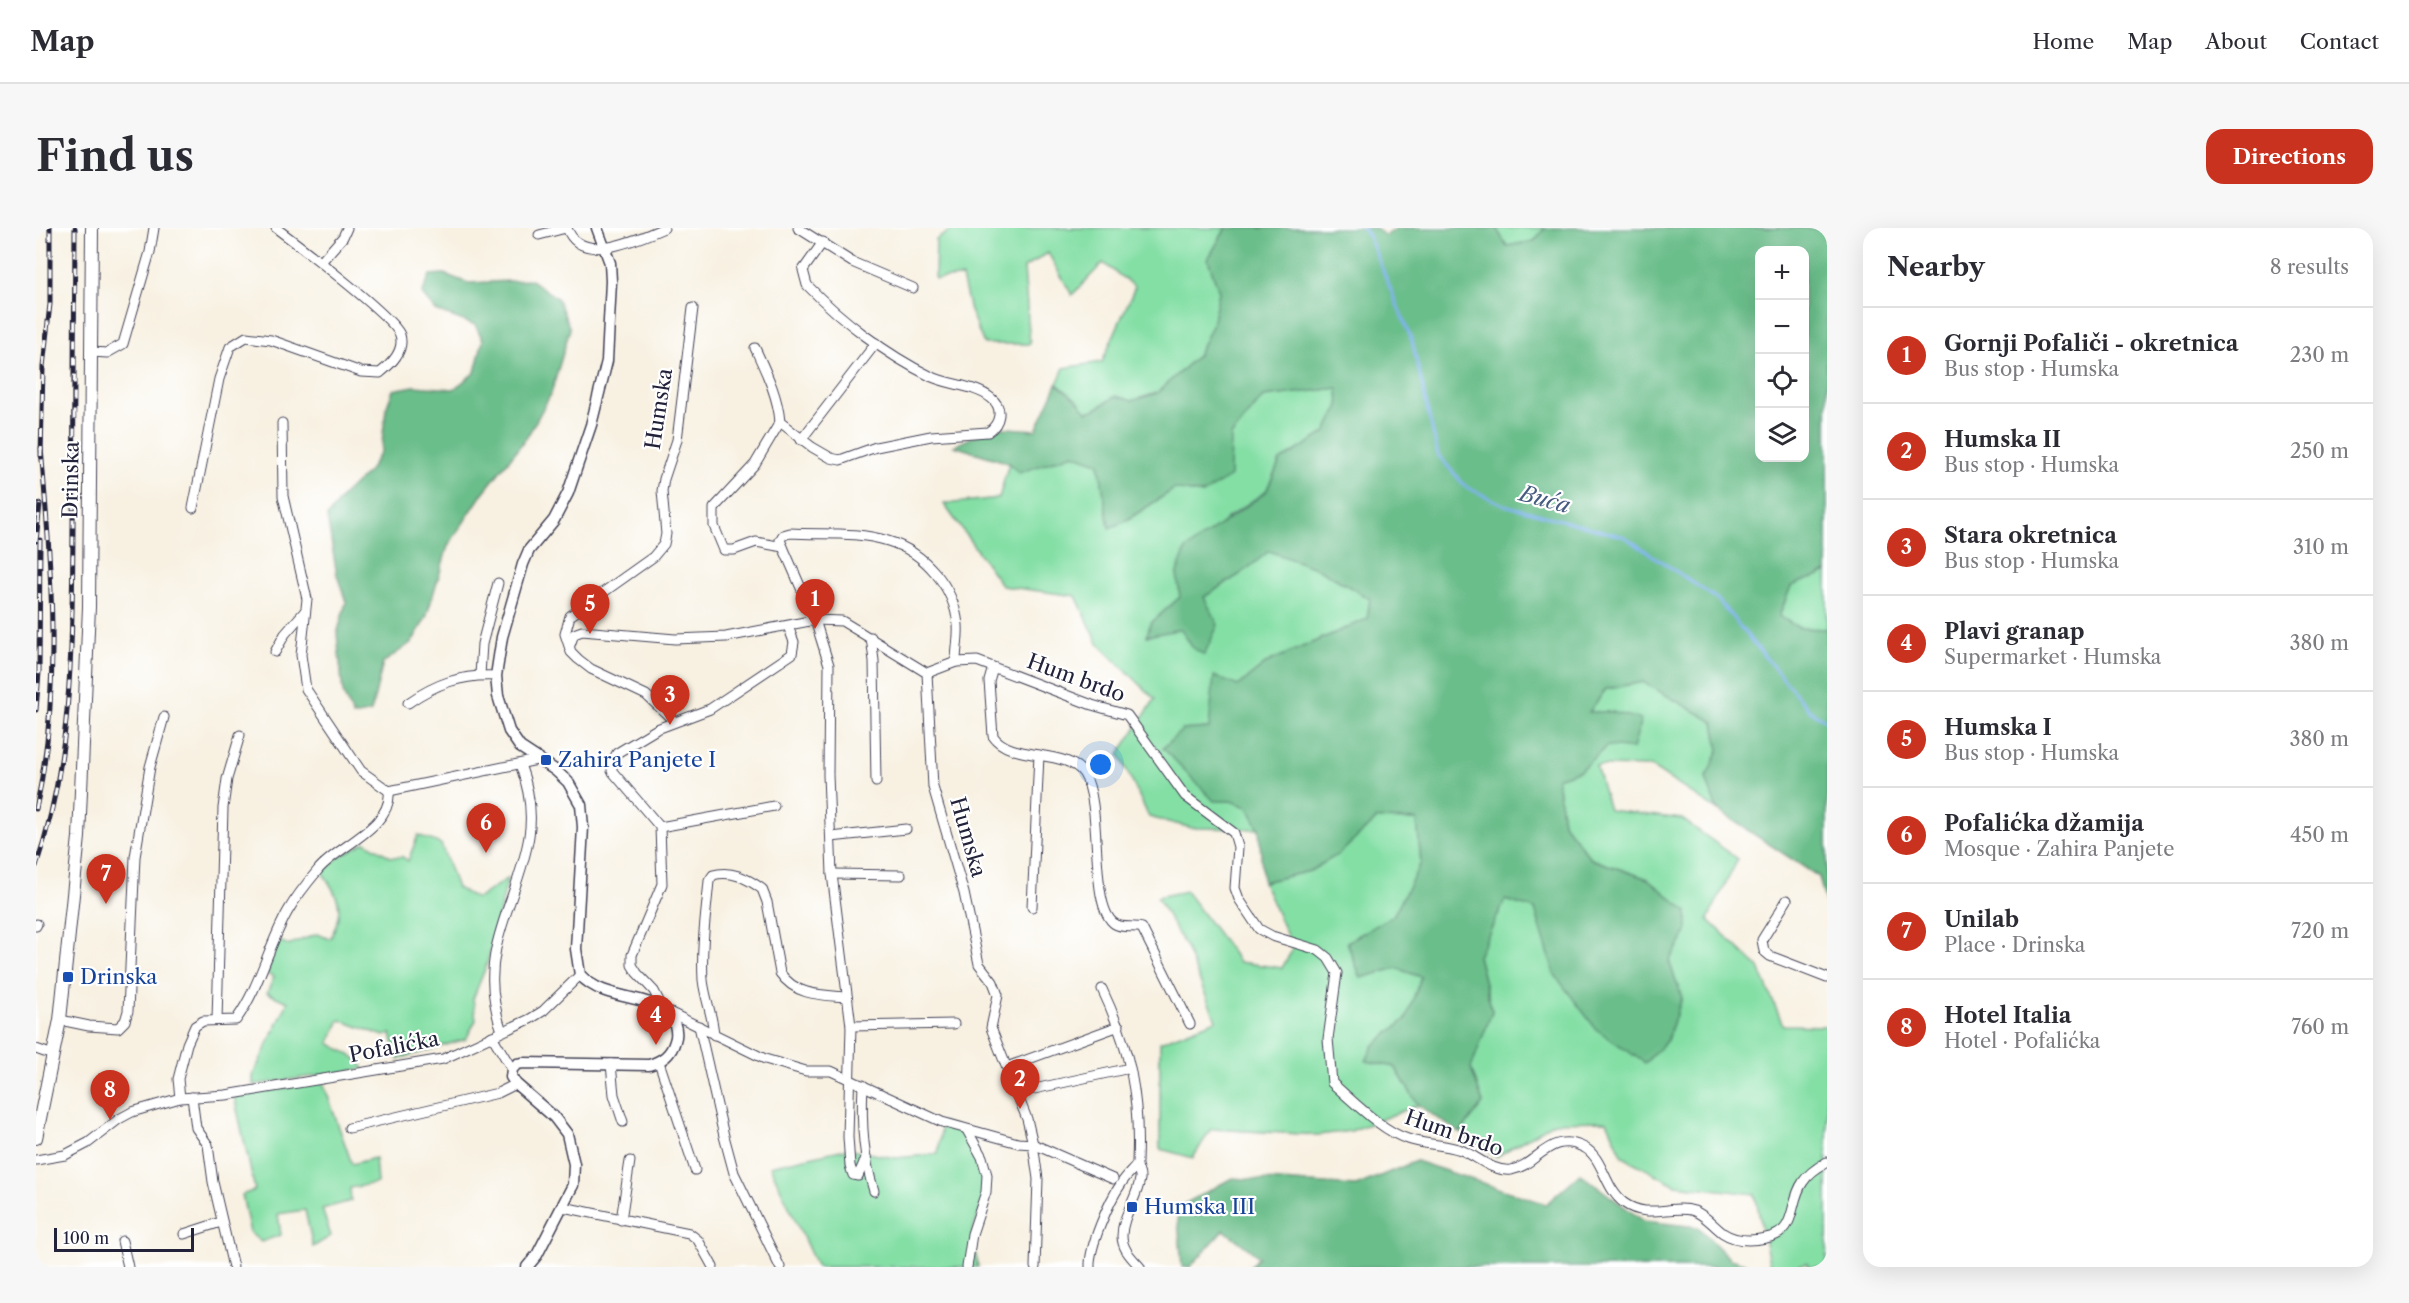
<!DOCTYPE html>
<meta charset="utf-8">
<style>
body{margin:0;font-family:"Libre Caslon Text",serif;background:#f7f7f7;color:#2b2b33}
.controls{position:absolute;right:18px;top:18px;display:grid;overflow:hidden;border-radius:12px;box-shadow:0 6px 24px #0002}
.controls button{width:54px;height:54px;display:grid;place-items:center;padding:0;border:0;border-bottom:2px solid #e1e1e2;background:#fff;color:#2b2b33;font:30px sans-serif}
.scale{position:absolute;left:18px;bottom:15px;width:140px;box-sizing:border-box;padding-left:6px;border:3px solid #22223b;border-top:0;font-size:16px;line-height:21px;white-space:nowrap;color:#22223b;-webkit-text-stroke:4px #fff;paint-order:stroke}
.you{position:absolute;left:1065px;top:537px;width:21px;height:21px;margin:-15px;border:4px solid #fff;border-radius:50%;background:#1a73e8;box-shadow:0 0 0 9px #1a73e833}
.badge{display:grid;place-items:center;width:39px;height:39px;border-radius:50%;background:#c8321e;color:#fff;font-size:20px;font-weight:700}
.pin{position:absolute;translate:-50% -50px;filter:drop-shadow(0 2px 3px #0008)}
.pin::after{content:'';position:absolute;top:32px;width:21px;height:18px;background:inherit;clip-path:polygon(0 0,100% 0,50% 100%)}
.list{margin:0;padding:0;list-style:none}
h2{display:flex;justify-content:space-between;align-items:center;height:78px;margin:0;padding:0 24px;font-size:26px}
h2 small{font-size:20px;font-weight:400;color:#7c7c81}
.list li{display:grid;grid-template-columns:39px 1fr auto;gap:18px;align-items:center;box-sizing:border-box;height:96px;padding:0 24px;border-top:2px solid #e1e1e2}
.list b{display:block;font-size:22px;white-space:nowrap}
.list p{margin:0;font-size:20px;white-space:nowrap;color:#7c7c81}
.list em{font-size:20px;font-style:normal;color:#7c7c81}
.icon{flex:none;width:33px;height:33px;fill:none;stroke:currentColor;stroke-width:2;stroke-linecap:round;stroke-linejoin:round}
.map{position:relative;flex:none;width:1791px;height:1039px;overflow:hidden;border-radius:18px}
header{display:flex;align-items:center;gap:36px;box-sizing:border-box;height:84px;padding:0 30px;background:#fff;border-bottom:2px solid #e1e1e2}
header strong{font-size:28px}
nav{display:flex;gap:33px;margin-inline-start:auto;font-size:21px}
.intro{display:flex;align-items:center;justify-content:space-between;box-sizing:border-box;height:144px;padding:0 36px}
h1{margin:0;font-size:42px}
.button{padding:15px 27px;border-radius:18px;background:#c8321e;color:#fff;font-size:21px;font-weight:700}
main{display:flex;gap:36px;padding:0 36px}
aside{flex:1;background:#fff;border-radius:18px;box-shadow:0 6px 24px #0002}
.map>svg:first-child{display:block}
.green{fill:#84dfa5;stroke:#538070;stroke-width:1.5}
.forest{fill:#6bbe8a;stroke:#467062;stroke-width:1.5;fill-rule:evenodd}
.lines{fill:none;stroke-linecap:round;stroke-linejoin:round}
.stream{stroke:#80b4ed;stroke-width:3}
.minor-casing{stroke:#424154;stroke-width:11}
.tertiary-casing{stroke:#424154;stroke-width:13}
.secondary-casing{stroke:#424154;stroke-width:14}
.minor{stroke:#fff;stroke-width:9}
.tertiary{stroke:#fff;stroke-width:10}
.secondary{stroke:#fff;stroke-width:12}
.rail-casing{stroke:#22223b;stroke-width:5}
.rail{stroke:#fff;stroke-width:3;stroke-dasharray:9;stroke-linecap:butt}
.transit-dot{fill:#1a4fb4;stroke:#fff;stroke-width:2}
.labels{text-anchor:middle;stroke-width:4.5;stroke-linejoin:round;paint-order:stroke}
.street-label{font-size:21px;fill:#22223b;stroke:#fff}
.transit-label{font-size:21px;fill:#164399;stroke:#fff;text-anchor:start}
.water-label{font-size:22px;font-style:italic;fill:#485c82;stroke:#fff}
</style>
<header>
<strong>Map</strong>
<nav><a>Home</a><a>Map</a><a>About</a><a>Contact</a></nav>
</header>
<div class="intro"><h1>Find us</h1><a class="button">Directions</a></div>
<main>
<div class="map">
<svg width="1791" height="1039" viewBox="0 0 1791 1039">
<rect width="100%" height="100%" fill="#fff"/>
<filter id="ink" filterUnits="userSpaceOnUse"><feTurbulence type="fractalNoise" baseFrequency=".0167" numOctaves="2"/><feDisplacementMap in="SourceGraphic" scale="12" xChannelSelector="R" yChannelSelector="G"/><feConvolveMatrix kernelMatrix="1 2 1 2 8 2 1 2 1" color-interpolation-filters="sRGB"/></filter>
<filter id="wash" filterUnits="userSpaceOnUse"><feTurbulence type="fractalNoise" baseFrequency=".008" numOctaves="4" result="noise"/><feDisplacementMap in="SourceGraphic" scale="24" xChannelSelector="R" yChannelSelector="G"/><feGaussianBlur stdDeviation="1.35" result="paint"/><feColorMatrix in="noise" values="0 0 0 0 0 0 0 0 0 0 0 0 0 0 0 0 0 1.4 0 .05"/><feComposite in="paint" operator="in"/></filter>
<g filter="url(#wash)">
<rect width="100%" height="100%" fill="#f8f1e2"/>
<g class="green">
<path d="M 918,0 L 1190,0 L 1172,31 L 1183,64 L 1176,98 L 1162,127 L 1121,165 L 1096,173 L 1080,168 L 1058,182 L 1050,184 L 1043,174 L 1021,156 L 1028,140 L 1066,134 L 1099,59 L 1067,35 L 1036,67 L 1012,25 L 988,40 L 994,116 L 948,116 L 934,83 L 926,49 L 899,51 L 900,12 Z"/>
<path d="M 1460,0 L 1509,0 L 1498,13 L 1471,18 Z"/>
<path d="M 1302,160 L 1303,178 L 1289,205 L 1244,233 L 1230,263 L 1191,290 L 1141,345 L 1144,369 L 1114,396 L 1111,407 L 1146,401 L 1156,419 L 1168,369 L 1206,345 L 1233,323 L 1285,342 L 1334,371 L 1331,391 L 1232,434 L 1202,458 L 1173,500 L 1146,502 L 1178,573 L 1195,573 L 1212,579 L 1223,601 L 1156,600 L 1113,589 L 1083,526 L 1119,471 L 1062,415 L 1040,368 L 966,358 L 908,276 L 963,270 L 973,235 L 983,245 L 1037,226 L 1063,235 L 1073,299 L 1088,294 L 1138,261 L 1167,266 L 1195,208 L 1227,169 Z"/>
<path d="M 1791,344 L 1791,401 L 1763,400 L 1743,389 L 1755,358 Z"/>
<path d="M 1607,454 L 1678,494 L 1683,522 L 1670,550 L 1681,582 L 1615,539 L 1560,538 L 1573,582 L 1646,591 L 1702,631 L 1672,691 L 1723,740 L 1747,797 L 1791,798 L 1791,1039 L 1772,1039 L 1771,1035 L 1755,1039 L 1734,1039 L 1719,966 L 1640,957 L 1587,929 L 1571,893 L 1518,894 L 1460,929 L 1424,905 L 1447,875 L 1435,840 L 1456,783 L 1442,728 L 1469,672 L 1499,681 L 1519,747 L 1609,835 L 1631,812 L 1646,770 L 1633,733 L 1651,704 L 1612,651 L 1555,631 L 1527,595 L 1521,550 L 1544,542 L 1571,518 L 1576,484 L 1553,484 L 1570,461 Z"/>
<path d="M 1341,591 L 1381,592 L 1385,635 L 1357,688 L 1311,714 L 1325,750 L 1360,740 L 1385,749 L 1370,791 L 1338,817 L 1330,833 L 1359,839 L 1382,877 L 1315,903 L 1282,907 L 1175,901 L 1157,930 L 1124,921 L 1124,814 L 1180,792 L 1150,720 L 1121,669 L 1150,663 L 1203,734 L 1246,740 L 1257,721 L 1227,654 L 1274,643 L 1303,626 Z"/>
<path d="M 382,607 L 405,616 L 421,660 L 441,671 L 472,650 L 451,736 L 437,771 L 440,792 L 430,811 L 362,831 L 355,806 L 348,808 L 304,792 L 293,815 L 323,832 L 328,841 L 217,857 L 217,847 L 252,774 L 231,765 L 238,749 L 231,746 L 242,712 L 252,717 L 281,706 L 294,711 C 309,681 304,670 286,644 L 303,629 L 329,614 L 355,629 L 367,629 L 372,633 Z"/>
<path d="M 287,854 L 316,936 L 339,930 L 341,955 L 314,960 L 315,973 L 286,981 L 295,1008 L 277,1019 L 269,982 L 242,986 L 245,1007 L 225,1014 L 214,1005 L 206,967 L 219,962 L 198,868 Z"/>
<path d="M 906,894 L 918,898 L 939,916 L 950,964 L 936,1006 L 942,1039 L 781,1039 L 734,938 L 809,921 L 860,930 L 902,926 Z"/>
</g>
<g class="forest">
<path d="M 1190,0 L 1340,0 L 1349,8 L 1361,0 L 1460,0 L 1471,18 L 1498,13 L 1509,0 L 1791,0 L 1791,344 L 1755,358 L 1743,388 L 1763,400 L 1791,401 L 1791,681 L 1783,649 L 1681,582 L 1670,550 L 1683,522 L 1678,494 L 1607,454 L 1570,461 L 1553,484 L 1576,484 L 1605,491 L 1597,521 L 1571,518 L 1544,542 L 1521,550 L 1527,595 L 1555,631 L 1612,651 L 1651,683 L 1651,704 L 1633,733 L 1646,770 L 1631,812 L 1609,835 L 1560,801 L 1519,747 L 1499,681 L 1469,672 L 1442,728 L 1456,783 L 1435,840 L 1447,875 L 1424,905 L 1382,877 L 1359,839 L 1330,833 L 1338,817 L 1370,791 L 1385,749 L 1360,740 L 1325,750 L 1311,714 L 1357,688 L 1385,635 L 1381,592 L 1341,591 L 1303,626 L 1274,643 L 1227,654 L 1223,601 L 1212,579 L 1195,573 L 1178,573 L 1127,520 L 1146,502 L 1173,500 L 1178,448 L 1202,458 L 1232,434 L 1331,391 L 1334,371 L 1285,342 L 1233,323 L 1206,345 L 1168,369 L 1182,397 L 1168,427 L 1156,419 L 1145,401 L 1111,408 L 1114,396 L 1144,369 L 1141,345 L 1150,321 L 1230,264 L 1244,233 L 1289,205 L 1303,178 L 1302,160 L 1227,169 L 1195,208 L 1194,248 L 1167,266 L 1138,261 L 1088,294 L 1073,300 L 1063,235 L 1037,226 L 983,245 L 973,235 L 918,218 L 957,199 L 1000,202 L 1021,156 L 1043,174 L 1051,184 L 1058,182 L 1080,168 L 1096,173 L 1121,165 L 1162,127 L 1176,98 L 1183,64 L 1172,31 ZM 1724,22 L 1768,22 L 1768,230 L 1724,230 Z"/>
<path d="M 408,46 L 432,55 L 495,52 L 522,71 L 534,101 L 515,166 L 491,209 L 447,265 L 412,318 L 390,390 L 376,414 L 347,435 L 335,484 L 317,488 L 307,465 L 301,406 L 310,374 L 301,347 L 291,289 L 309,265 L 333,243 L 345,223 L 350,181 L 357,162 L 378,158 L 418,161 L 439,144 L 447,112 L 439,97 L 400,83 L 386,66 L 394,47 Z"/>
<path d="M 1380,933 L 1510,976 L 1544,946 L 1608,993 L 1662,999 L 1694,1031 L 1721,1039 L 1214,1039 L 1223,1029 L 1188,1002 L 1154,1039 L 1146,1039 L 1141,980 L 1196,950 L 1320,958 Z"/>
</g>
<g class="lines">
<path class="stream" d="M 1326,0 L 1333,9 L 1376,113 L 1402,227 L 1430,259 L 1468,277 L 1589,309 L 1681,371 L 1774,483 L 1791,493"/>
</g>
</g>
<g filter="url(#ink)">
<g class="lines">
<g class="minor-casing">
<g id="minor">
<path d="M 531,0 C 545,39 604,10 628,0"/>
<path d="M 762,0 L 816,34 L 877,60"/>
<path d="M 503,7 L 530,0"/>
<path d="M 285,34 L 307,9 L 311,0"/>
<path d="M 719,120 C 730,144 742,168 744,194 L 776,219 L 795,230 L 804,232 L 840,219 L 895,208 L 952,204 C 964,196 968,180 955,170 C 939,157 912,157 894,148 C 851,127 805,92 771,57 L 767,42 L 787,14"/>
<path d="M 56,124 L 71,125 L 87,116 L 114,24 L 118,0"/>
<path d="M 744,194 L 719,236 L 678,280 L 678,298 L 688,322 L 698,322 L 720,314 L 747,319"/>
<path d="M 246,195 L 247,268 L 271,371 L 265,427 L 270,461 L 325,543 L 353,563"/>
<path d="M 765,212 L 840,115"/>
<path d="M 157,280 L 183,151 L 194,119 L 210,109 L 235,112 L 325,144 L 344,145 C 355,136 369,123 364,107 C 359,90 260,15 240,0"/>
<path d="M 752,398 L 758,414 L 756,426 L 674,481 L 621,501 L 581,525 L 576,534 L 576,543 L 624,599 L 626,656 L 596,727 L 596,737 L 601,745 L 618,763 L 627,781 L 729,831 L 770,843 L 795,843 L 906,894 L 982,915 L 997,916 L 1077,951"/>
<path d="M 835,409 L 838,433 L 840,554"/>
<path d="M 534,417 L 538,406 L 546,403 L 639,411 L 690,409 L 779,392 L 806,393 L 891,445 L 897,559 L 928,665 L 943,736 L 957,754 L 962,767 L 955,800 L 991,891 L 997,916 L 1002,951 L 999,1039"/>
<path d="M 239,424 L 249,406 L 269,383"/>
<path d="M 957,439 L 953,453 L 957,508 C 974,534 1031,520 1048,546 C 1068,578 1052,679 1079,696 C 1087,701 1098,697 1106,700 L 1154,796"/>
<path d="M 891,445 L 920,434 L 941,433 L 1056,477 L 1091,487 L 1149,568 L 1198,605 L 1202,619 L 1199,660 L 1203,671 L 1223,701 L 1236,708 L 1282,722 L 1292,730 L 1301,745 L 1292,811 L 1296,855 C 1316,872 1347,904 1372,911 C 1389,917 1408,916 1425,922 C 1441,928 1456,944 1475,942 C 1501,938 1514,901 1549,920 C 1567,930 1569,961 1588,975 C 1612,992 1636,976 1658,983 C 1671,988 1676,997 1687,1005 C 1699,1013 1716,1013 1730,1010 C 1762,1005 1752,975 1767,954 C 1772,946 1782,939 1791,934"/>
<path d="M 444,447 L 446,416 L 462,355"/>
<path d="M 372,475 C 399,456 426,446 460,448"/>
<path d="M 638,493 L 610,467 L 555,441 L 542,431 L 535,424 L 529,406 L 534,388 L 617,329 L 628,316 L 630,306 L 626,263 L 628,251 L 641,212 L 657,80"/>
<path d="M 353,563 L 501,532"/>
<path d="M 624,599 L 738,578"/>
<path d="M 795,609 L 870,601"/>
<path d="M 796,646 L 865,647"/>
<path d="M 1751,672 L 1726,712 L 1728,723 L 1734,728 L 1791,750"/>
<path d="M 996,679 L 1003,527"/>
<path d="M 0,698 L 1,696"/>
<path d="M 1066,761 C 1094,820 1104,869 1101,934 C 1100,940 1105,945 1104,951 C 1101,971 1086,988 1086,1008 C 1086,1021 1096,1030 1104,1039"/>
<path d="M 24,792 L 53,798 L 82,800 L 89,793 L 92,783 L 99,629 L 114,539 L 128,489"/>
<path d="M 181,792 L 187,580 L 191,551 L 204,507"/>
<path d="M 663,798 L 688,908 L 698,945 L 744,1039"/>
<path d="M 815,798 L 918,796"/>
<path d="M 466,802 C 462,794 461,785 459,776 C 447,715 484,666 493,608 C 497,583 492,558 484,536"/>
<path d="M 678,807 C 677,788 669,771 667,752 C 665,719 670,686 673,653 L 677,647 C 695,642 711,650 726,661 L 731,674 L 744,745 C 760,768 785,767 811,769"/>
<path d="M 456,808 L 476,841"/>
<path d="M 0,821 L 17,827"/>
<path d="M 623,834 L 659,942"/>
<path d="M 575,836 L 578,867 L 587,894"/>
<path d="M 971,839 L 1083,798"/>
<path d="M 827,857 C 825,892 827,929 838,963"/>
<path d="M 980,865 L 1094,840"/>
<path d="M 156,869 L 160,900 L 172,917 L 177,954 L 197,1039"/>
<path d="M 144,870 L 142,851 L 151,816 L 159,798 L 167,793 L 200,792 C 224,759 232,718 252,683 C 260,669 271,655 282,642 C 301,618 357,599 353,563"/>
<path d="M 313,900 L 462,865 L 480,856"/>
<path d="M 830,930 L 822,948 L 817,947 L 814,938 L 812,909 L 815,798 L 796,646 L 792,547 L 793,437 L 779,392 L 744,312 L 747,307 L 754,305 C 786,307 821,303 852,313 C 888,324 918,358 922,397 C 923,409 920,422 920,434"/>
<path d="M 0,932 L 29,927 L 52,915 L 83,891 L 96,884 L 144,870 L 190,867 L 407,831 L 494,791 L 507,783 L 544,747"/>
<path d="M 527,979 L 653,1005 L 662,1012 L 677,1039"/>
<path d="M 585,992 L 594,933"/>
<path d="M 148,1006 L 185,994"/>
<path d="M 86,1013 L 92,1039"/>
<path d="M 931,1039 L 936,1006 L 950,964 L 951,947 L 946,929 L 931,902"/>
<path d="M 1054,1039 C 1053,1019 1073,973 1085,956 C 1089,949 1095,944 1100,938"/>
</g>
</g>
<g class="tertiary-casing">
<path id="tertiary" d="M 491,1039 L 501,1027 L 537,957 L 538,936 L 531,906 L 518,889 L 480,856 L 475,849 L 476,841 L 481,836 L 487,835 L 613,837 C 626,833 635,827 639,813 C 643,802 637,786 626,780 C 600,766 567,771 544,747 L 540,721 L 547,599 L 545,577 L 532,554 L 519,542 L 484,519 L 473,503 L 462,468 L 460,448 L 466,409 L 487,336 L 493,322 L 518,292 L 532,265 L 555,197 L 571,133 L 575,53 L 574,35 L 561,0"/>
</g>
<g class="secondary-casing">
<path id="secondary" d="M 0,910 L 24,792 L 43,609 L 53,379 L 56,0"/>
</g>
<use href="#minor" class="minor"/>
<use href="#tertiary" class="tertiary"/>
<use href="#secondary" class="secondary"/>
<g class="rail-casing">
<g id="rail">
<path d="M 5,228 L 7,139 L 14,76 L 14,0"/>
<path d="M 0,313 L 4,276"/>
<path d="M 0,482 L 3,444 L 4,312"/>
<path d="M 0,581 C 26,462 15,340 5,220"/>
<path d="M 0,638 C 37,529 36,413 37,300 C 38,200 39,100 39,0"/>
</g>
</g>
<use href="#rail" class="rail"/>
</g>
</g>
<g class="transit-dot">
<rect x="504" y="526" width="12" height="12" rx="3"/>
<rect x="26" y="743" width="12" height="12" rx="3"/>
<rect x="1090" y="973" width="12" height="12" rx="3"/>
</g>
<g class="labels">
<g class="street-label">
<text transform="translate(623 181) rotate(-81)" y="7">Humska</text>
<text transform="translate(35 252) rotate(-89)" y="7">Drinska</text>
<text transform="translate(1040 450) rotate(20)" y="7">Hum brdo</text>
<text transform="translate(932 609) rotate(74)" y="7">Humska</text>
<text transform="translate(358 819) rotate(-11)" y="7">Pofalićka</text>
<text transform="translate(1418 905) rotate(19)" y="7">Hum brdo</text>
</g>
<g class="transit-label">
<text x="522" y="539">Zahira Panjete I</text>
<text x="44" y="756">Drinska</text>
<text x="1108" y="986">Humska III</text>
</g>
<g class="water-label">
<text transform="translate(1509 271) rotate(15)" y="8">Buća</text>
</g>
</g>
</svg>
<div class="controls">
<button>+</button>
<button>−</button>
<button><svg class="icon" aria-label="locate" viewBox="0 0 24 24"><circle cx="12" cy="12" r="6"/><path d="M12 2v4M12 18v4M2 12h4M18 12h4"/></svg></button>
<button><svg class="icon" aria-label="layers" viewBox="0 0 24 24"><path d="M12 4l9 5-9 5-9-5zM3 14l9 5 9-5"/></svg></button>
</div>
<div class="scale">100 m</div>
<div class="you"></div>
<div class="pin badge" style="left:779px;top:401px">1</div>
<div class="pin badge" style="left:984px;top:881px">2</div>
<div class="pin badge" style="left:634px;top:497px">3</div>
<div class="pin badge" style="left:620px;top:817px">4</div>
<div class="pin badge" style="left:554px;top:406px">5</div>
<div class="pin badge" style="left:450px;top:625px">6</div>
<div class="pin badge" style="left:70px;top:676px">7</div>
<div class="pin badge" style="left:74px;top:892px">8</div>
</div>
<aside>
<h2>Nearby<small>8 results</small></h2>
<ul class="list">
<li><span class="badge">1</span><div><b>Gornji Pofaliči - okretnica</b><p>Bus stop · Humska</p></div><em>230 m</em></li>
<li><span class="badge">2</span><div><b>Humska II</b><p>Bus stop · Humska</p></div><em>250 m</em></li>
<li><span class="badge">3</span><div><b>Stara okretnica</b><p>Bus stop · Humska</p></div><em>310 m</em></li>
<li><span class="badge">4</span><div><b>Plavi granap</b><p>Supermarket · Humska</p></div><em>380 m</em></li>
<li><span class="badge">5</span><div><b>Humska I</b><p>Bus stop · Humska</p></div><em>380 m</em></li>
<li><span class="badge">6</span><div><b>Pofalićka džamija</b><p>Mosque · Zahira Panjete</p></div><em>450 m</em></li>
<li><span class="badge">7</span><div><b>Unilab</b><p>Place · Drinska</p></div><em>720 m</em></li>
<li><span class="badge">8</span><div><b>Hotel Italia</b><p>Hotel · Pofalićka</p></div><em>760 m</em></li>
</ul>
</aside>
</main>
